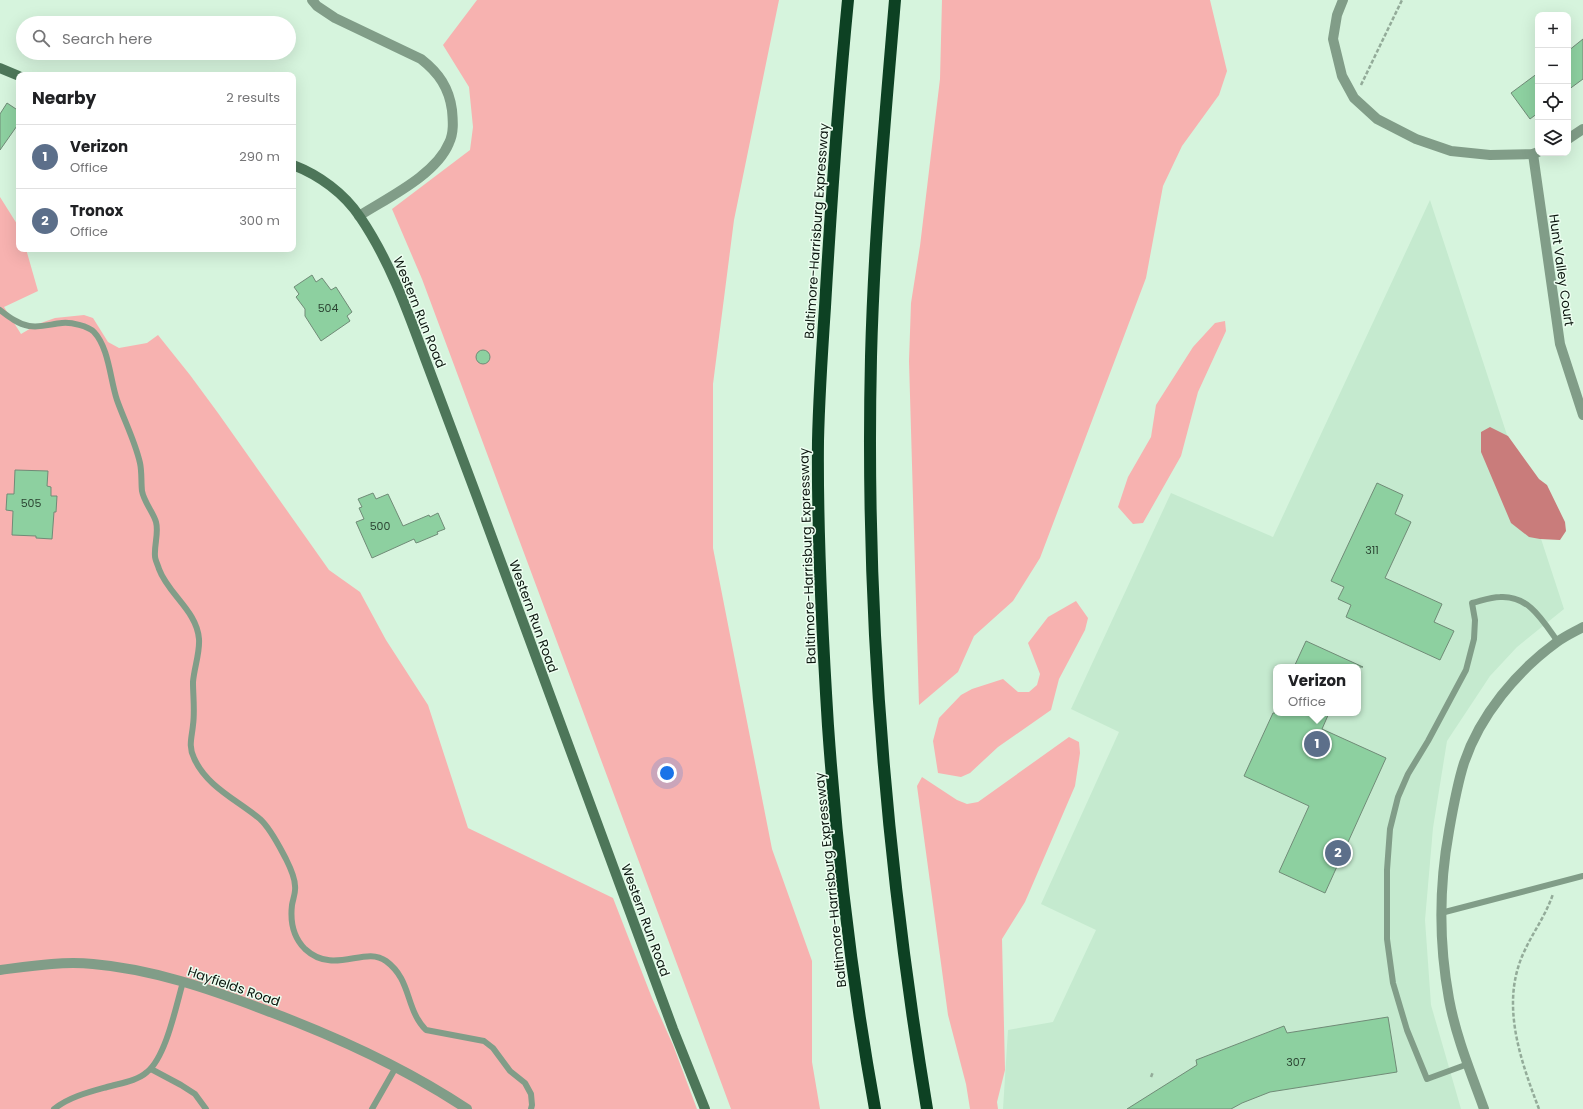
<!DOCTYPE html>
<meta charset="utf-8">
<style>
body{margin:0;font-family:Poppins,sans-serif;background:#f2f2f2;color:#202124}
.controls{position:absolute;right:12px;top:12px;display:grid;overflow:hidden;border-radius:8px;box-shadow:0 4px 16px #0002}
.controls button{width:36px;height:36px;display:grid;place-items:center;padding:0;border:0;border-bottom:1px solid #e0e0e0;background:#fff;color:#202124;font:20px sans-serif}
.you{position:absolute;left:667px;top:773px;width:14px;height:14px;margin:-10px;border:3px solid #fff;border-radius:50%;background:#1a73e8;box-shadow:0 0 0 6px #1a73e833}
.badge{display:grid;place-items:center;width:26px;height:26px;border-radius:50%;background:#0f766e;color:#fff;font-size:13px;font-weight:700}
.pin{position:absolute;translate:-50% -50%;border:2px solid #fff;box-shadow:0 1px 4px #0006}
.popup{position:absolute;left:1273px;top:664px;width:88px;height:52px;box-sizing:border-box;display:grid;place-content:center;border-radius:8px;background:#fff;filter:drop-shadow(0 1px 3px #0005);font-size:13px;white-space:nowrap;color:#757577}
.popup b{font-size:15px;color:#202124}
.popup::after{content:'';position:absolute;left:50%;top:100%;margin-left:-8px;border:8px solid transparent;border-top-color:#fff}
.list{margin:0;padding:0;list-style:none}
h2{display:flex;justify-content:space-between;align-items:center;height:52px;margin:0;padding:0 16px;font-size:17px}
h2 small{font-size:13px;font-weight:400;color:#757577}
.list li{display:grid;grid-template-columns:26px 1fr auto;gap:12px;align-items:center;box-sizing:border-box;height:64px;padding:0 16px;border-top:1px solid #e0e0e0}
.list b{display:block;font-size:15px;white-space:nowrap}
.list p{margin:0;font-size:13px;white-space:nowrap;color:#757577}
.list em{font-size:13px;font-style:normal;color:#757577}
.icon{flex:none;width:22px;height:22px;fill:none;stroke:currentColor;stroke-width:2;stroke-linecap:round;stroke-linejoin:round}
.map{position:relative;flex:none;width:1583px;height:1109px;overflow:hidden}
.search{position:absolute;background:#fff;box-shadow:0 4px 16px #0002;left:16px;top:16px;width:280px;height:44px;display:flex;align-items:center;gap:10px;box-sizing:border-box;padding:0 14px;border-radius:22px;color:#757577;font-size:15px}
.panel{position:absolute;background:#fff;box-shadow:0 4px 16px #0002;left:16px;top:72px;width:280px;height:180px;border-radius:8px}
.map>svg:first-child{display:block}
.built{fill:#c5eacf;fill-rule:evenodd}
.green{fill:#f7b2b0}
.water{fill:#c97c7b}
.building{fill:#8dd0a0;stroke:#708b77}
.lines{fill:none;stroke-linecap:round;stroke-linejoin:round}
.path{stroke:#93ab99;stroke-width:2.5;stroke-dasharray:4 2;stroke-linecap:butt}
.lane{stroke:#819d88;stroke-width:6}
.street{stroke:#819d88;stroke-width:10}
.secondary{stroke:#4d7659;stroke-width:10}
.highway{stroke:#0d4123;stroke-width:12}
.labels{text-anchor:middle;stroke-width:3;stroke-linejoin:round;paint-order:stroke}
.number-label{font-size:11px;fill:#2b4432}
.street-label{font-size:13px;fill:#0a150d;stroke:#ecfef0}
</style>
<div class="map">
<svg width="1583" height="1109" viewBox="0 0 1583 1109">
<rect width="100%" height="100%" fill="#d6f4dd"/>
<path class="built" d="M 1430,200 L 1564,609 L 1517,647 L 1490,676 L 1447,741 L 1433,828 L 1425,920 L 1431,1005 L 1461,1109 L 1003,1109 L 1008,1030 L 1053,1022 L 1096,930 L 1041,904 L 1119,732 L 1071,709 L 1171,493 L 1273,537 ZM 1276,667 L 1358,667 L 1358,713 L 1276,713 Z"/>
<g class="green">
<path d="M 477,0 L 779,0 L 734,220 L 713,384 L 713,548 L 772,849 L 812,961 L 812,1062 L 820,1109 L 731,1109 L 422,279 L 392,209 L 470,150 L 473,127 L 469,87 L 443,45 Z"/>
<path d="M 942,0 L 1210,0 L 1227,71 L 1219,95 L 1182,146 L 1163,186 L 1146,278 L 1040,558 L 1013,601 L 974,636 L 958,672 L 919,705 L 909,361 L 911,303 L 920,246 L 940,79 Z"/>
<path d="M 0,197 L 17,224 L 19,229 L 19,249 L 26,249 L 38,291 L 4,307 L 21,334 L 38,324 L 55,318 L 84,315 L 93,318 L 108,342 L 119,348 L 147,343 L 158,335 L 190,375 L 218,413 L 329,570 L 360,592 L 386,640 L 428,705 L 468,828 L 613,898 L 652,998 L 673,1045 L 697,1109 L 0,1109 Z"/>
<path d="M 1225,321 L 1226,331 L 1198,392 L 1181,456 L 1143,523 L 1133,524 L 1118,507 L 1128,477 L 1151,437 L 1156,405 L 1193,347 L 1215,323 Z"/>
<path d="M 1076,601 L 1088,618 L 1085,630 L 1059,679 L 1051,710 L 998,747 L 970,773 L 961,777 L 938,773 L 933,741 L 939,718 L 961,695 L 972,689 L 1003,679 L 1018,692 L 1029,692 L 1037,685 L 1040,674 L 1028,643 L 1048,617 Z"/>
<path d="M 1069,737 L 1079,742 L 1080,753 L 1075,786 L 1025,902 L 1002,939 L 1005,1070 L 997,1102 L 998,1109 L 970,1109 L 966,1084 L 948,1015 L 917,786 L 922,777 L 957,800 L 967,804 L 978,802 Z"/>
</g>
<path class="water" d="M 1490,427 L 1508,436 L 1539,479 L 1547,485 L 1565,522 L 1566,531 L 1560,540 L 1540,539 L 1529,537 L 1511,523 L 1481,452 L 1481,432 Z"/>
<g class="building">
<path d="M 1583,39 L 1583,79 L 1568,90 L 1568,51 Z"/>
<path d="M 1538,73 L 1538,113 L 1530,119 L 1511,93 Z"/>
<path d="M 7,103 L 19,111 L 19,123 L 0,150 L 0,114 Z"/>
<path d="M 312,275 L 316,282 L 322,278 L 331,290 L 336,287 L 352,312 L 347,316 L 350,321 L 321,341 L 305,316 L 305,309 L 296,297 L 299,294 L 294,287 Z"/>
<circle cx="483" cy="357" r="7"/>
<path d="M 15,470 L 48,471 L 47,486 L 51,487 L 51,496 L 57,496 L 56,512 L 54,512 L 52,539 L 36,538 L 36,536 L 12,535 L 13,511 L 6,510 L 7,494 L 14,494 Z"/>
<path d="M 1377,483 L 1403,495 L 1395,514 L 1411,522 L 1385,578 L 1442,604 L 1434,622 L 1454,631 L 1440,660 L 1346,617 L 1351,605 L 1338,599 L 1344,587 L 1331,581 Z"/>
<path d="M 373,493 L 376,499 L 388,494 L 403,526 L 429,515 L 430,517 L 438,513 L 445,529 L 437,532 L 438,534 L 419,542 L 416,543 L 414,539 L 372,558 L 356,522 L 364,519 L 359,508 L 362,507 L 358,499 Z"/>
<path d="M 1306,641 L 1363,667 L 1294,667 Z"/>
<path d="M 1273,713 L 1329,713 L 1322,729 L 1386,758 L 1325,893 L 1279,872 L 1309,806 L 1244,776 Z"/>
<path d="M 1388,1017 L 1397,1072 L 1270,1092 L 1242,1103 L 1231,1109 L 1127,1109 L 1197,1065 L 1196,1060 L 1284,1026 L 1287,1033 Z"/>
</g>
<g class="lines">
<g class="path">
<path d="M 1361,85 L 1402,0"/>
<path d="M 1151,1077 L 1153,1072"/>
<path d="M 1539,1109 C 1520,1059 1500,1003 1524,952 C 1533,932 1546,915 1553,894"/>
</g>
<g class="lane">
<path d="M 0,310 C 9,317 18,324 29,326 C 41,328 51,324 62,323 C 71,322 88,326 94,332 C 109,348 110,379 117,400 C 124,420 135,441 140,463 C 142,472 141,482 142,491 C 144,502 153,512 156,522 C 159,533 154,545 155,556 C 155,560 158,565 159,569 C 168,594 197,611 199,639 C 200,653 194,668 193,682 C 193,696 195,711 193,725 C 192,737 188,746 194,758 C 206,786 237,800 260,819 C 271,829 279,846 286,859 C 290,867 295,877 295,886 C 296,892 293,899 292,905 C 290,922 293,937 305,949 C 334,976 365,945 386,961 C 412,980 405,1009 426,1030 L 484,1041 L 493,1048 L 510,1071 L 525,1083 L 531,1094 L 532,1105 L 531,1109"/>
<path d="M 1441,913 L 1583,876"/>
<path d="M 1468,1064 L 1427,1079 L 1407,1030 L 1393,983 L 1387,939 L 1387,870 L 1390,829 L 1398,797 L 1408,774 L 1428,741 L 1466,670 L 1474,639 L 1475,620 L 1472,603 C 1481,601 1490,597 1500,597 C 1529,595 1543,621 1558,642"/>
<path d="M 151,1069 L 181,1085 L 195,1094 L 206,1109"/>
<path d="M 54,1109 C 69,1097 89,1092 107,1087 C 121,1083 137,1081 147,1072 C 166,1057 176,1006 183,982"/>
<path d="M 372,1109 L 396,1067"/>
</g>
<g class="street">
<path d="M 312,0 L 317,6 L 335,18 L 421,59 C 439,73 449,88 452,110 C 453,121 454,133 449,143 C 436,175 387,198 359,216"/>
<path d="M 1343,0 L 1337,15 L 1333,39 L 1342,76 L 1354,98 L 1377,119 L 1416,139 L 1451,151 L 1490,155 L 1533,154 L 1538,152"/>
<path d="M 1568,139 L 1583,129"/>
<path d="M 1533,154 L 1560,344 L 1583,415"/>
<path d="M 0,970 C 31,966 62,961 93,964 C 152,969 210,989 265,1010 C 335,1036 404,1067 467,1109"/>
<path d="M 1484,1109 C 1471,1073 1456,1037 1449,999 C 1439,944 1439,886 1449,831 C 1453,808 1457,785 1464,763 C 1480,715 1517,671 1557,642 C 1565,636 1574,632 1583,627"/>
</g>
<g class="secondary">
<path d="M 0,68 L 19,76"/>
<path d="M 293,165 C 319,175 344,193 360,217 C 390,261 408,312 426,361 C 443,406 460,451 477,497 C 543,674 607,852 673,1029 L 705,1109"/>
</g>
<g class="highway">
<path d="M 848,0 C 838,102 831,204 825,307 C 822,351 819,396 818,441 C 817,536 822,631 828,726 C 837,854 852,982 875,1109"/>
<path d="M 895,0 C 885,119 874,238 871,357 C 865,609 886,861 927,1109"/>
</g>
</g>
<g class="labels">
<g class="number-label">
<text x="328" y="312">504</text>
<text x="31" y="507">505</text>
<text x="380" y="530">500</text>
<text x="1372" y="554">311</text>
<text x="1296" y="1066">307</text>
</g>
<g class="street-label">
<text transform="translate(816 231) rotate(-86)" y="5">Baltimore-Harrisburg Expressway</text>
<text transform="translate(1562 270) rotate(82)" y="5">Hunt Valley Court</text>
<text transform="translate(420 312) rotate(68)" y="5">Western Run Road</text>
<text transform="translate(807 556) rotate(-92)" y="5">Baltimore-Harrisburg Expressway</text>
<text transform="translate(534 616) rotate(70)" y="5">Western Run Road</text>
<text transform="translate(830 880) rotate(-96)" y="5">Baltimore-Harrisburg Expressway</text>
<text transform="translate(646 920) rotate(70)" y="5">Western Run Road</text>
<text transform="translate(234 986) rotate(19)" y="5">Hayfields Road</text>
</g>
</g>
</svg>
<div class="controls">
<button>+</button>
<button>−</button>
<button><svg class="icon" aria-label="locate" viewBox="0 0 24 24"><circle cx="12" cy="12" r="6"/><path d="M12 2v4M12 18v4M2 12h4M18 12h4"/></svg></button>
<button><svg class="icon" aria-label="layers" viewBox="0 0 24 24"><path d="M12 4l9 5-9 5-9-5zM3 14l9 5 9-5"/></svg></button>
</div>
<div class="you"></div>
<div class="pin badge" style="left:1317px;top:744px;background:#5c6f8a">1</div>
<div class="popup"><b>Verizon</b>Office</div>
<div class="pin badge" style="left:1338px;top:853px;background:#5c6f8a">2</div>
<div class="search"><svg class="icon" aria-label="search" viewBox="0 0 24 24"><circle cx="10" cy="10" r="6"/><path d="M15 15l6 6"/></svg>Search here</div>
<section class="panel">
<h2>Nearby<small>2 results</small></h2>
<ul class="list">
<li><span class="badge" style="background:#5c6f8a">1</span><div><b>Verizon</b><p>Office</p></div><em>290 m</em></li>
<li><span class="badge" style="background:#5c6f8a">2</span><div><b>Tronox</b><p>Office</p></div><em>300 m</em></li>
</ul>
</section>
</div>
